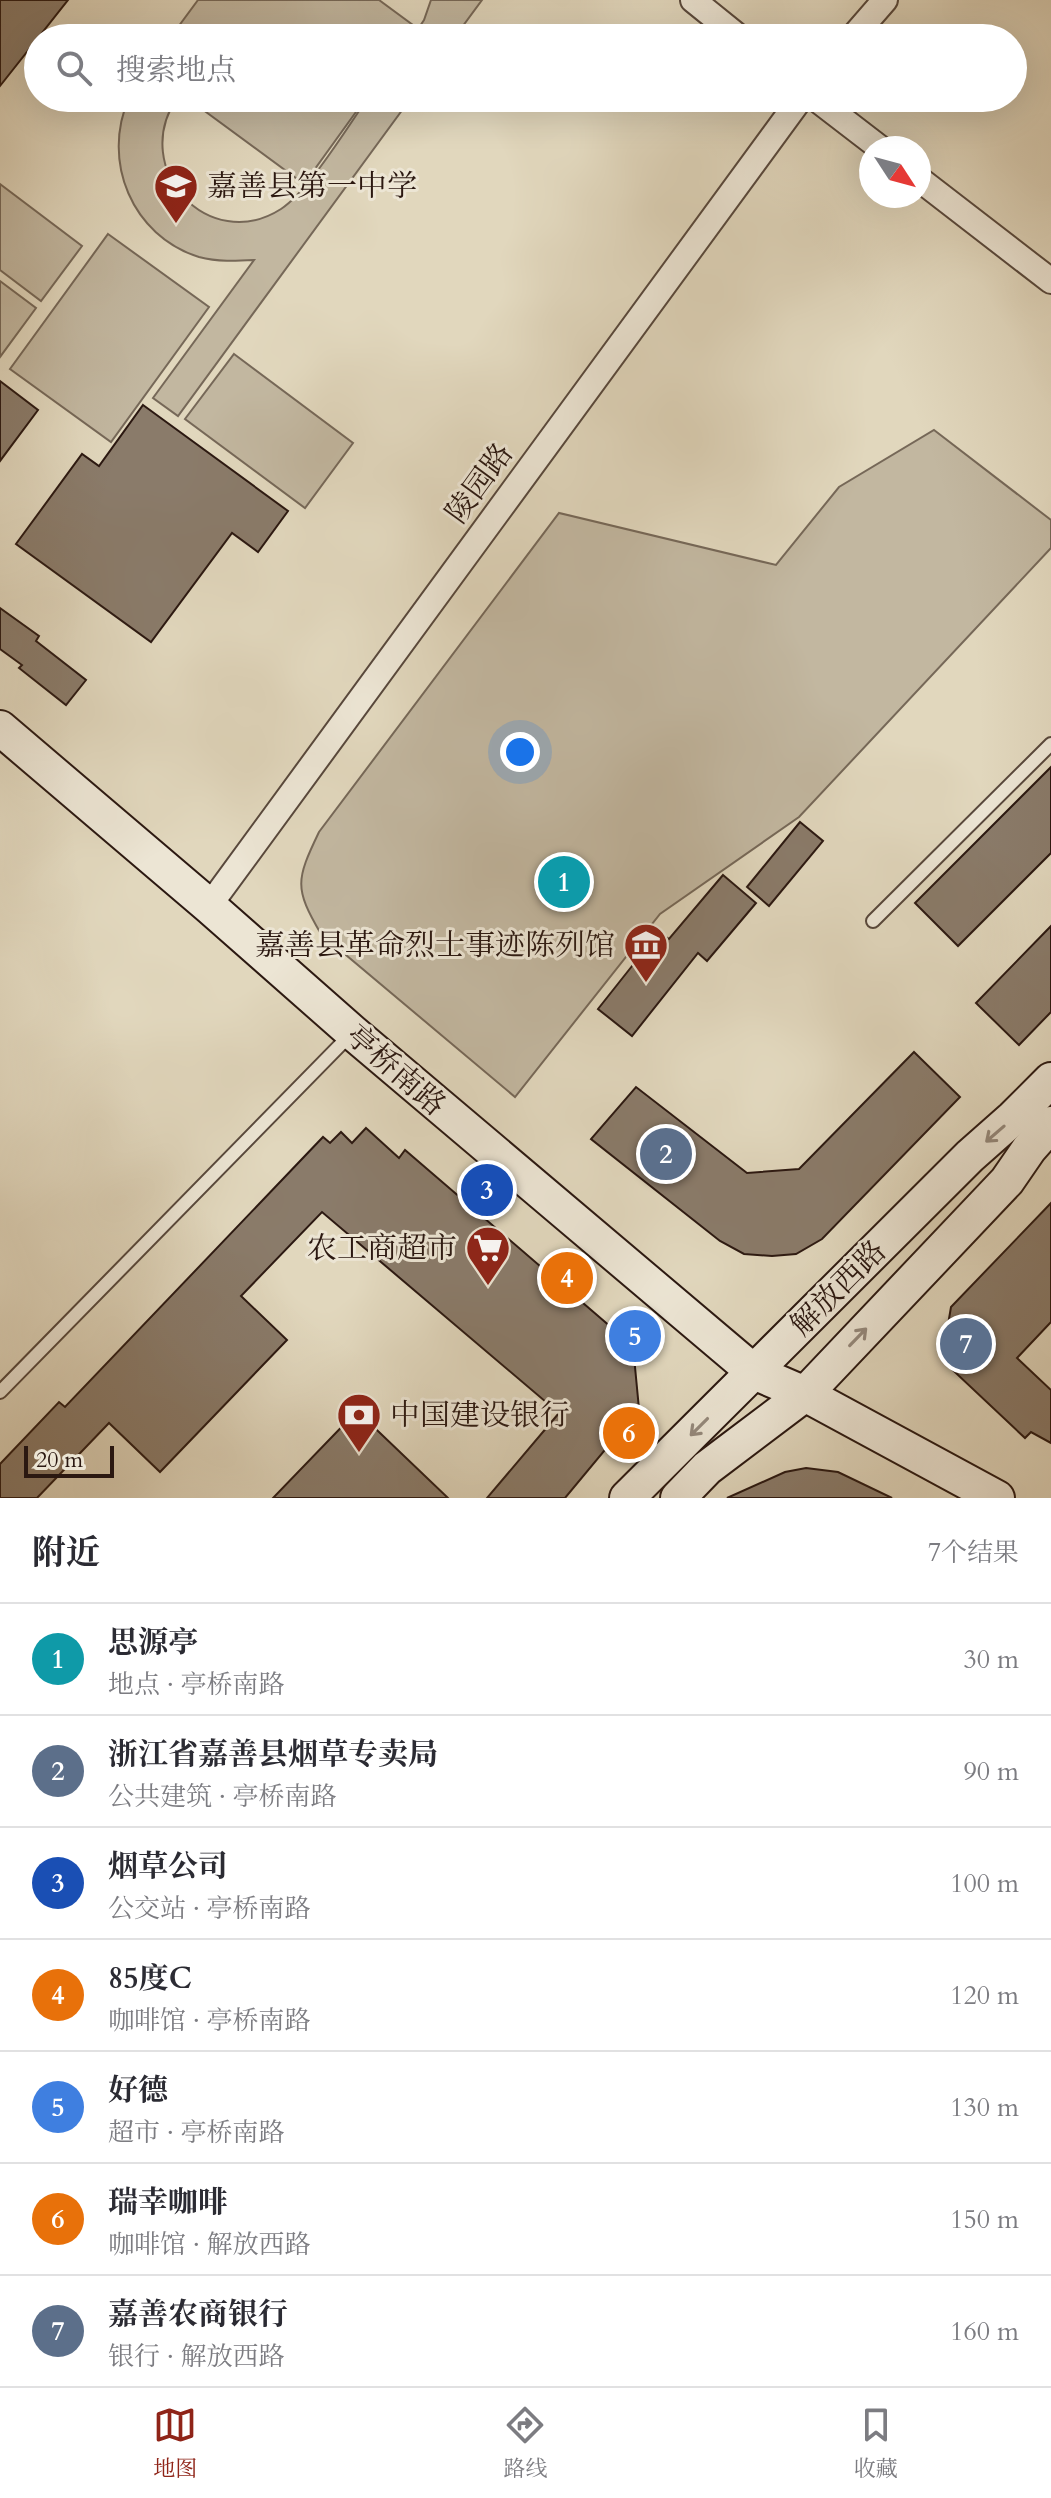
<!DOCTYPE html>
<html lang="zh">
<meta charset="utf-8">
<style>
body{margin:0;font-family:Cardo,"Noto Serif SC",serif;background:#f2f2f3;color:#2b2b33}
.compass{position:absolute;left:859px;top:136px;width:72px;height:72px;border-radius:50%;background:#fff;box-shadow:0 8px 32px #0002;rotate:126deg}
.scale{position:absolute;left:24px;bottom:20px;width:90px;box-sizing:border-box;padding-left:8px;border:4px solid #2b1811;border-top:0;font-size:22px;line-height:28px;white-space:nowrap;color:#2b1811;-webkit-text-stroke:6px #ece5d4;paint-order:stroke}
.you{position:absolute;left:520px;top:752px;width:28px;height:28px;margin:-20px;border:6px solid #fff;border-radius:50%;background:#1a73e8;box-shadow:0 0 0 12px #1a73e833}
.badge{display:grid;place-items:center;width:52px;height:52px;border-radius:50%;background:#8f2418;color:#fff;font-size:26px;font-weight:700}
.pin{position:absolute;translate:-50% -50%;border:4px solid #fff;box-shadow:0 2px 8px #0006}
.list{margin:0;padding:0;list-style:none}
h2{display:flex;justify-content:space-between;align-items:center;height:104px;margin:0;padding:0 32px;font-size:34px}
h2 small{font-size:26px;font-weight:400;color:#7c7c81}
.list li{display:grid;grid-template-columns:52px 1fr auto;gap:24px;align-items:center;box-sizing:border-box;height:112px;padding:0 32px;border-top:2px solid #e1e1e2}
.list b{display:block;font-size:30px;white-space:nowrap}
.list p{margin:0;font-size:26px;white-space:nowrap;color:#7c7c81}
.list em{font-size:26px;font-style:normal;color:#7c7c81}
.icon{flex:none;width:44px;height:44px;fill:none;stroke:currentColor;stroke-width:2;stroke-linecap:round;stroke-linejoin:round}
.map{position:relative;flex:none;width:1051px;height:1498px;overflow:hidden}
.search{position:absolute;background:#fff;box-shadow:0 8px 32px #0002;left:24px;right:24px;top:24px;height:88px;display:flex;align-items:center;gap:20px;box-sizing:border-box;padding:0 28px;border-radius:44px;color:#7c7c81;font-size:30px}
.sheet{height:888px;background:#fff}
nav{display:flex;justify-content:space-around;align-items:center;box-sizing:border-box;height:112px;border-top:2px solid #e1e1e2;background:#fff;font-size:22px;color:#7c7c81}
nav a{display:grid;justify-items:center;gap:4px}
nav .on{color:#8f2418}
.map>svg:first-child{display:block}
.green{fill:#c2b7a0;stroke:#766858;stroke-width:2}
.building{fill:#8a7b6a;stroke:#2b1811;stroke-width:2}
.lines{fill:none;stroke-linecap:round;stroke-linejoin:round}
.lane-casing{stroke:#58483c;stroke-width:16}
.street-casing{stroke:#58483c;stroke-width:28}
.secondary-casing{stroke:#2b1811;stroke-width:38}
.lane{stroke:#ece5d4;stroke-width:12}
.street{stroke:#ece5d4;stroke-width:24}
.secondary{stroke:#ece5d4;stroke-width:34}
.oneway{stroke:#95897c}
.labels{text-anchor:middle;stroke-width:6;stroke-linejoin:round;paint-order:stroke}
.poi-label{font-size:30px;fill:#2b1811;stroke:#ece5d4;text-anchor:start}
.street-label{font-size:30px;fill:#2b1811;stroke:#ece5d4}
</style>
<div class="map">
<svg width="1051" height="1498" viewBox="0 0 1051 1498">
<rect width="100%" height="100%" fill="#e1d7bd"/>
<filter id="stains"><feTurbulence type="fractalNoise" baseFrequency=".0025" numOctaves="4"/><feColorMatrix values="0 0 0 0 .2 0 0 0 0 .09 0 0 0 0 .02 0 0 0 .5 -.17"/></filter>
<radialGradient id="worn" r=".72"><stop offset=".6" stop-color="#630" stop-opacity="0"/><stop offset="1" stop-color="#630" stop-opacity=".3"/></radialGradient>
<g class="green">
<path d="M 198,0 L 379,0 L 417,28 L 410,38 L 170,38 Z"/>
<path d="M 431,0 L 482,0 L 454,38 L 412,38 L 424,20 Z"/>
<path d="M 129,98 L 177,98 C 129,169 209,255 281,209 C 308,192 348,126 368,98 L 411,98 L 178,416 L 153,398 L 254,260 C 236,261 218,262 199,257 C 132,236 101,161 129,98 Z"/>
<path d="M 187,98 L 366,98 L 304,184 Z"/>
<path d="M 0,184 L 82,246 L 41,301 L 0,270 Z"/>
<path d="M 108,234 L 209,307 L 111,442 L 10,369 Z"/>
<path d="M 0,281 L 36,308 L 0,357 Z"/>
<path d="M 234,354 L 353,443 L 305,508 L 185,419 Z"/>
<path d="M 934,430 L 1051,520 L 1051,548 L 799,817 L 660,914 L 515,1097 L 321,934 C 294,888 296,880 319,832 L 559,513 L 776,565 L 839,487 Z"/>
</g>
<g class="building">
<path d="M 0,0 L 68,0 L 0,86 Z"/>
<path d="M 0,381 L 38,410 L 0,461 Z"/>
<path d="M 143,405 L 288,511 L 258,552 L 232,533 L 151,642 L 16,544 L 82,454 L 99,466 Z"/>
<path d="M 0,608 L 39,636 L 36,641 L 86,680 L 66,705 L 19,668 L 22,665 L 0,649 Z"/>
<path d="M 1051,767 L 1051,853 L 958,946 L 915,903 Z"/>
<path d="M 800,822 L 823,841 L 769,906 L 747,887 Z"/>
<circle cx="564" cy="883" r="13"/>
<path d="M 723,875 L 756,903 L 707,961 L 698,953 L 632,1036 L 598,1009 L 659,932 L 669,939 Z"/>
<path d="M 1051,926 L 1051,1012 L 1019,1045 L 976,1003 Z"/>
<path d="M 914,1052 L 960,1097 L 822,1239 L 796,1254 L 772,1256 L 744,1254 L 720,1241 L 591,1139 L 636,1087 L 747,1173 L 799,1169 Z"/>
<path d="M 366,1128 L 399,1158 L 405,1150 L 633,1346 L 639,1409 L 565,1498 L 487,1498 L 559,1413 L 322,1212 L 241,1296 L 287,1340 L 160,1472 L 109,1423 L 37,1498 L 0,1498 L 0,1464 L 59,1402 L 65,1407 L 323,1137 L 330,1143 L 341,1132 L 352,1143 Z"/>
<path d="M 1051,1203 L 1051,1322 L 1017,1358 L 1051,1390 L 1051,1443 L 1031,1432 L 1025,1438 L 942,1360 L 951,1307 Z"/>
<path d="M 357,1411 L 448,1498 L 273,1498 Z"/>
<path d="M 806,1468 L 838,1472 L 892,1498 L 727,1498 L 785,1472 Z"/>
</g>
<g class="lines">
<g class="lane-casing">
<g id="lane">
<path d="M 873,921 L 1051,744"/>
<path d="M 0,1392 L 350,1035"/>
</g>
</g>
<g class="street-casing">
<g id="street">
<path d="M 693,0 L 740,38"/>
<path d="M 852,38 L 885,0"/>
<path d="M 815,98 L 880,148"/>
<path d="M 919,179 L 1051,281"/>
<path d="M 209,906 L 801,98"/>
</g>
</g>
<g class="secondary-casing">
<g id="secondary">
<path d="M 0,728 L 209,906 L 352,1032 L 754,1372 L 805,1394 L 997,1498"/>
<path d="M 627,1498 L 970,1156 L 1013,1118 L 1051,1080"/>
<path d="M 678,1498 L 707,1468 L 805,1394 L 1007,1181 L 1029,1149 L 1051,1124"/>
</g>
</g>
<use href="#lane" class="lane"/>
<use href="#street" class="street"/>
<use href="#secondary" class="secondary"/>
</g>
<defs><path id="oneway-shaft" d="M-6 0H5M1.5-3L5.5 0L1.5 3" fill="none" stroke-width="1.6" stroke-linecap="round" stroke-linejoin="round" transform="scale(2)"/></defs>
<g class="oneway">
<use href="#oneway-shaft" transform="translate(995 1134) rotate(139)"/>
<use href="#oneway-shaft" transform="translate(858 1337) rotate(-46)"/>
<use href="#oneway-shaft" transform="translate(699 1427) rotate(135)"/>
</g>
<defs>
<g id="school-pin" transform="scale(2.3)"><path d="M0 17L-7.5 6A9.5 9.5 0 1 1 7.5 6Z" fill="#8f2418" stroke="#ece5d4"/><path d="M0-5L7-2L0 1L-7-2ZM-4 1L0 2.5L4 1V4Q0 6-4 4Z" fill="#fff"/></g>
<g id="museum-pin" transform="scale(2.3)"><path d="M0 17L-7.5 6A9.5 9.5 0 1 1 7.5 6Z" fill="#8f2418" stroke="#ece5d4"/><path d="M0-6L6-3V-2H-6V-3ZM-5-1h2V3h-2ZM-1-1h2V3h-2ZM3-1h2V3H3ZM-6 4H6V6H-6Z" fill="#fff"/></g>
<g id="supermarket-pin" transform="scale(2.3)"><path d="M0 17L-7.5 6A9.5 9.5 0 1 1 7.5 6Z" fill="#8f2418" stroke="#ece5d4"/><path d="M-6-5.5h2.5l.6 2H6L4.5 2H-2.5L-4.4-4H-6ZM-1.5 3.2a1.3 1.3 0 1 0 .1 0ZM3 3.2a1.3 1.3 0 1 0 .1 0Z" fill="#fff"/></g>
<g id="bank-pin" transform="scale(2.3)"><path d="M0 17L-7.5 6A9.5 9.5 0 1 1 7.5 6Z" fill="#8f2418" stroke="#ece5d4"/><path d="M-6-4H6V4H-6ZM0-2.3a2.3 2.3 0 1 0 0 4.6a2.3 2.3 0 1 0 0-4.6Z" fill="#fff"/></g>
</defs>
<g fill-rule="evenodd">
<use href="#school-pin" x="176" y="186"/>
<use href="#museum-pin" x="646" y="945"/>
<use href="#supermarket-pin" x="488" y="1248"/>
<use href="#bank-pin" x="359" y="1415"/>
</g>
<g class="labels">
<g class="poi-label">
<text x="207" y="196">嘉善县第一中学</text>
<text x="615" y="955" text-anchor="end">嘉善县革命烈士事迹陈列馆</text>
<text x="457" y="1258" text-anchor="end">农工商超市</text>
<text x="390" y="1425">中国建设银行</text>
</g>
<g class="street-label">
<text transform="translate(479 483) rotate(-54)" y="10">陵园路</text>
<text transform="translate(396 1070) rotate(41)" y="10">亭桥南路</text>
<text transform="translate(838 1288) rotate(-45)" y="10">解放西路</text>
</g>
</g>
<rect width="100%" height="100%" filter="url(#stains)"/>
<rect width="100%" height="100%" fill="url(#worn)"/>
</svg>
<svg class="compass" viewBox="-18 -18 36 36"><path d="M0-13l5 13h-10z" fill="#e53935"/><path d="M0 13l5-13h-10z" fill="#7c7c81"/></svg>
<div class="scale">20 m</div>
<div class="you"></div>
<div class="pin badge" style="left:564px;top:882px;background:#0f9aa8">1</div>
<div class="pin badge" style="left:666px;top:1154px;background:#5c6f8a">2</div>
<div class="pin badge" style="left:487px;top:1190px;background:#1a4fb4">3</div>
<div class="pin badge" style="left:567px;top:1278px;background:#e8710a">4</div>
<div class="pin badge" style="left:635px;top:1336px;background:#3f7fe0">5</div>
<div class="pin badge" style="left:629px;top:1433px;background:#e8710a">6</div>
<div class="pin badge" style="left:966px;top:1344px;background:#5c6f8a">7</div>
<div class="search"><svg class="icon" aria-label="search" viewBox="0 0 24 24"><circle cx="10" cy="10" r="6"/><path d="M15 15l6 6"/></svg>搜索地点</div>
</div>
<section class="sheet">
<h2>附近<small>7个结果</small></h2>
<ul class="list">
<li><span class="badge" style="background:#0f9aa8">1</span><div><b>思源亭</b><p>地点 · 亭桥南路</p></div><em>30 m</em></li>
<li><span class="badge" style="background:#5c6f8a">2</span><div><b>浙江省嘉善县烟草专卖局</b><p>公共建筑 · 亭桥南路</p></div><em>90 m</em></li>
<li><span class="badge" style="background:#1a4fb4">3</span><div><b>烟草公司</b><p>公交站 · 亭桥南路</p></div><em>100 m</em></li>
<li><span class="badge" style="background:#e8710a">4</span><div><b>85度C</b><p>咖啡馆 · 亭桥南路</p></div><em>120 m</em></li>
<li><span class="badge" style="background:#3f7fe0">5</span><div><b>好德</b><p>超市 · 亭桥南路</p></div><em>130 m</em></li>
<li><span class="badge" style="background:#e8710a">6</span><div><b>瑞幸咖啡</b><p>咖啡馆 · 解放西路</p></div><em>150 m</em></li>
<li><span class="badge" style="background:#5c6f8a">7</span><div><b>嘉善农商银行</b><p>银行 · 解放西路</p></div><em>160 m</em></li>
</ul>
</section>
<nav>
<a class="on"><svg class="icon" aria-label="map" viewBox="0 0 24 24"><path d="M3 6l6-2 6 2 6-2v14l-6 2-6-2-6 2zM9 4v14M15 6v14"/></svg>地图</a>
<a><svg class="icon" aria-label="directions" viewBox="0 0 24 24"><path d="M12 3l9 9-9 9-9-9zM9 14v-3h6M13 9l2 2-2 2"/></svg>路线</a>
<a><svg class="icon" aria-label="saved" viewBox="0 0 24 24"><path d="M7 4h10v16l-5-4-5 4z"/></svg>收藏</a>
</nav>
